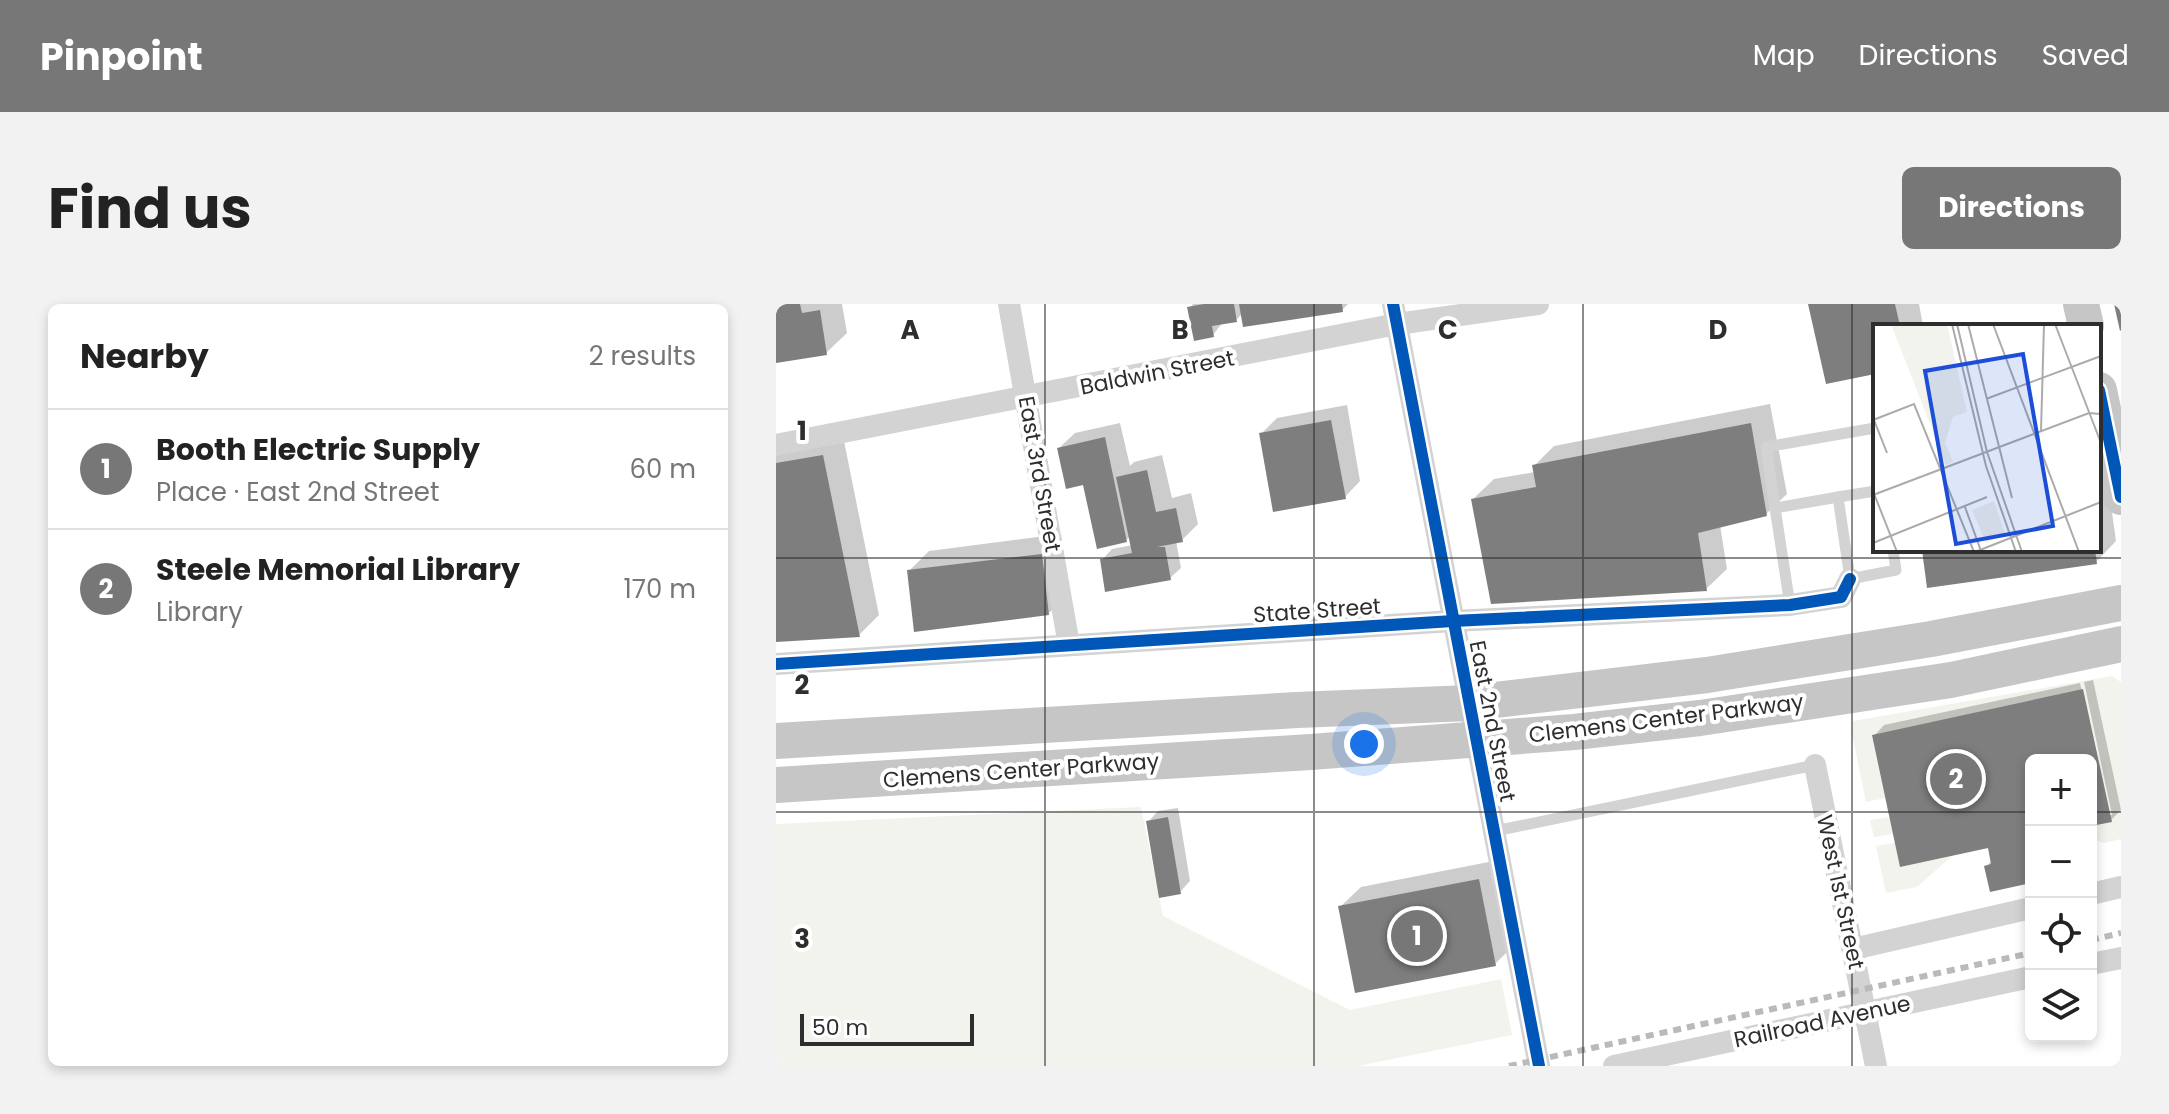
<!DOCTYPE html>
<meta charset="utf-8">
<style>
body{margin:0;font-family:Poppins,sans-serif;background:#f2f2f2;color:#222}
.controls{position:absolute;right:24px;bottom:24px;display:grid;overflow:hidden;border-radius:12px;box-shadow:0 4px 12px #0003}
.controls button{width:72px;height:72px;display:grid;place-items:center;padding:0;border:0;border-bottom:2px solid #e0e0e0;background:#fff;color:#222;font:40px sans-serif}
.scale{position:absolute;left:24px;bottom:20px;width:174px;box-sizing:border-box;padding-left:8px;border:4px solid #2e2e2e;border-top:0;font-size:22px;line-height:28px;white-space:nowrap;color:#2e2e2e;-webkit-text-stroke:6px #fff;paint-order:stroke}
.you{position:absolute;left:588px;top:440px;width:28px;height:28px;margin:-20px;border:6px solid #fff;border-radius:50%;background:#1a73e8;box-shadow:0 0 0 12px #1a73e833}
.badge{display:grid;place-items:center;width:52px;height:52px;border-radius:50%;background:#777;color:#fff;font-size:26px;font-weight:700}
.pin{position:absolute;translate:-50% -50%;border:4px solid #fff;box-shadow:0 2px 8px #0006}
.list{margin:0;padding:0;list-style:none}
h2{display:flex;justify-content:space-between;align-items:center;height:104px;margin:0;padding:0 32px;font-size:34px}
h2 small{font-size:26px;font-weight:400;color:#767676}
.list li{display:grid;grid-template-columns:52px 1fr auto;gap:24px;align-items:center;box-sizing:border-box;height:120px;padding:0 32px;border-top:2px solid #e0e0e0}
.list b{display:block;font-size:30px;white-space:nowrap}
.list p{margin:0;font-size:26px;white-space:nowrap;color:#767676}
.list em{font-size:26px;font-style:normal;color:#767676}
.icon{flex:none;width:44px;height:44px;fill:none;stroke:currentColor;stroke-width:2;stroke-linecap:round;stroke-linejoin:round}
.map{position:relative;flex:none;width:1345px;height:762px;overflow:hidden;border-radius:12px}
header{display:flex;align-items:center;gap:48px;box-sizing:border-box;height:112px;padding:0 40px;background:#777;color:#fff}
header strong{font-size:38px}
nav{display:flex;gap:44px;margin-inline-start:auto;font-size:28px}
.intro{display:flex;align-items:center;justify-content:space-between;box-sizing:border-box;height:192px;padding:0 48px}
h1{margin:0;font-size:56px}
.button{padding:20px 36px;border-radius:12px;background:#777;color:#fff;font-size:28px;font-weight:700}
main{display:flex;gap:48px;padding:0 48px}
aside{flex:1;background:#fff;border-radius:12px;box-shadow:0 4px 12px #0003}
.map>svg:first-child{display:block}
.green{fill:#f2f3ec}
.shadow{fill:#0003}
.building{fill:#7e7e7e}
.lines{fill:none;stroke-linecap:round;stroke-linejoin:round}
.lane{stroke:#d3d3d3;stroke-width:11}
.street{stroke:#d3d3d3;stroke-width:22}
.primary{stroke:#c6c6c6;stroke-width:36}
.rail{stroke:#bababa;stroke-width:6;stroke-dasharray:8 6;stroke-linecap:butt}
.cycleway-casing{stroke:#fff;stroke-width:17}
.cycleway{stroke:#0057b8;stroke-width:12}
.grid{fill:none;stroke:#2e2e2e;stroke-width:2;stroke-opacity:0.55}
.labels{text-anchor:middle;stroke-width:8;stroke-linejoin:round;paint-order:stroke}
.street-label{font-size:22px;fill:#2e2e2e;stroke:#fff}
.inset-road{fill:none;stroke:#ababab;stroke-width:2}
.view{fill:#1d4ed8;fill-opacity:0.15;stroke:#1d4ed8;stroke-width:4}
.inset-edge{fill:none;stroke:#2e2e2e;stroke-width:4}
.grid-label{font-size:26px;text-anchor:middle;font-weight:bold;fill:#2e2e2e;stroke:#fff;stroke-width:8;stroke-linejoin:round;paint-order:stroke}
</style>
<header>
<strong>Pinpoint</strong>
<nav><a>Map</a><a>Directions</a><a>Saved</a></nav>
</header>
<div class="intro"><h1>Find us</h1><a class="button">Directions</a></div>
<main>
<aside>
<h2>Nearby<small>2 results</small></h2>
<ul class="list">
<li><span class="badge">1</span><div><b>Booth Electric Supply</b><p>Place · East 2nd Street</p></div><em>60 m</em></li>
<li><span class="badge">2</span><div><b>Steele Memorial Library</b><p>Library</p></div><em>170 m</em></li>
</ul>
</aside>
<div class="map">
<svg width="1345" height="762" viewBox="0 0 1345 762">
<rect width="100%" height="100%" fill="#fff"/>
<g class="green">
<path d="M 1336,372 L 1345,378 L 1345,535 L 1328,539 L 1315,535 L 1315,456 L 1255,456 L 1255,535 L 1176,552 L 1141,583 L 1110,589 L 1100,542 L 1119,539 L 1117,530 L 1098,533 L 1094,516 L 1113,513 L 1109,494 L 1090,498 L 1075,425 L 1077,417 Z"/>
<path d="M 365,503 L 387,612 L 574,706 L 725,675 L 736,731 L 582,762 L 0,762 L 0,520 Z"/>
</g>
<g class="shadow">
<path d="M 0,0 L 66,0 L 71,29 L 50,49 L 0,57 Z"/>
<path d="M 417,0 L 572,0 L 566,6 L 467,9 L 460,16 L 447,18 L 437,31 L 414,4 Z"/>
<path d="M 1035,0 L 1143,0 L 1147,22 L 1099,22 L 1099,68 Z"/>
<path d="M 994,100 L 1011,190 L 990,210 L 944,221 L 951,265 L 930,285 L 697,195 L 718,175 L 759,168 L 758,162 L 778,142 Z"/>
<path d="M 571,101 L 584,177 L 569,193 L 485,130 L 501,114 Z"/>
<path d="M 344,119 L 354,162 L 358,158 L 386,151 L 396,194 L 415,189 L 422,220 L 406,236 L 400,237 L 405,264 L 394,274 L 326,256 L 336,245 L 357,241 L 355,232 L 350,236 L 283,144 L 299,129 Z"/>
<path d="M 67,132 L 103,311 L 83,331 L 0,336 L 0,143 Z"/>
<path d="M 1323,151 L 1328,151 L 1340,237 L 1320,258 L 1148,246 L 1323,246 Z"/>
<path d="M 285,230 L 293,289 L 273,309 L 133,267 L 153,247 Z"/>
<path d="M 1317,376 L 1345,506 L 1335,516 L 1315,520 L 1315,456 L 1255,456 L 1255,577 L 1211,562 L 1216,556 L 1213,542 L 1098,432 L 1108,421 L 1304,379 L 1332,511 L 1336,511 L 1308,378 Z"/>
<path d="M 402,504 L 414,577 L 404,588 L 372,518 L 382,507 Z"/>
<path d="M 723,556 L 739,640 L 719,660 L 564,603 L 585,583 Z"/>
</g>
<g class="building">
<path d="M 0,0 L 24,0 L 26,9 L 44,6 L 51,51 L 0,59 Z"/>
<path d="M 428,0 L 458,0 L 461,18 L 436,22 L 438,33 L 418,37 L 411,3 Z"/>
<path d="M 463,0 L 566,0 L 567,8 L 467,23 Z"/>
<path d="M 1032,0 L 1119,0 L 1124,22 L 1099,22 L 1099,70 L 1050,80 Z"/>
<path d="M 1338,0 L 1345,0 L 1345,26 L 1344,27 Z"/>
<path d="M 555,116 L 570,195 L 497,208 L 483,129 Z"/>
<path d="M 975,119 L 991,212 L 922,229 L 931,287 L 715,300 L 695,195 L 760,183 L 756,161 Z"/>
<path d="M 329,133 L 351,238 L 321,245 L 307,181 L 290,185 L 281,144 Z"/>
<path d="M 47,151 L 84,333 L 0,338 L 0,159 Z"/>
<path d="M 371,166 L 380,208 L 400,204 L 407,238 L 381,243 L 389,243 L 395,276 L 329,288 L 324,255 L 356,249 L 340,173 Z"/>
<path d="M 1146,246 L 1319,246 L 1321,260 L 1151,284 Z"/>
<path d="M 266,250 L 273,311 L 138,328 L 131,266 Z"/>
<path d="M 1307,385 L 1336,518 L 1315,522 L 1315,456 L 1255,456 L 1255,579 L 1214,588 L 1208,562 L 1215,560 L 1212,544 L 1124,563 L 1096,431 Z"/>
<path d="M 392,513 L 405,590 L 383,594 L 370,517 Z"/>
<path d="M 703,575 L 720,662 L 579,689 L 562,602 Z"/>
</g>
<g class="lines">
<g class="lane">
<path d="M 1062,193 L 1099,187"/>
<path d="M 999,204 L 990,143 L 1099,124"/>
<path d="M 1014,301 L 999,204 L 1062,193 L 1074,275 L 1120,266 L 1117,246"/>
<path d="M 719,527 L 1039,461"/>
</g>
<g class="street">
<path d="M 233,0 L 293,341"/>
<path d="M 617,0 L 763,762"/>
<path d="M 0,141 L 621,20 L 762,0"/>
<path d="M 0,360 L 677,317 L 1014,301 L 1065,293 L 1074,275"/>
<path d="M 1039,461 L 1100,762"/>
<path d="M 1315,590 L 1345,583"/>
<path d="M 1077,645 L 1255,604"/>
<path d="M 1315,660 L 1345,654"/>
<path d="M 838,762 L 1255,673"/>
</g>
<g class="primary">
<path d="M 1305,0 L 1310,22"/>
<path d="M 1323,86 L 1345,193"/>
<path d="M 0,437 L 521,406 L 694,399 L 931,371 L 1155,335 L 1345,299"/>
<path d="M 0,481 L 535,448 L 798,428 L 924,414 L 1175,376 L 1345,340"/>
</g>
<g class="rail">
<path d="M 1315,636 L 1345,629"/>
<path d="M 733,762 L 1255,649"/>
</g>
<g class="cycleway-casing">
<g id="cycleway">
<path d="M 617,0 L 763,762"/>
<path d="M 1323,86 L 1345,193"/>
<path d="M 0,360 L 677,317 L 1014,301 L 1065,293 L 1074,275"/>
</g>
</g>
<use href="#cycleway" class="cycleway"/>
</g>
<path class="grid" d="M 269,0 L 269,762M 538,0 L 538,762M 807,0 L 807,762M 1076,0 L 1076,762M 0,254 L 1345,254M 0,508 L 1255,508M 1315,508 L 1345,508"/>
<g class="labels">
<g class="street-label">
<text transform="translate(381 68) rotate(-11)" y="8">Baldwin Street</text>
<text transform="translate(264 170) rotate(80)" y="8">East 3rd Street</text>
<text transform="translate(541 306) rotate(-4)" y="8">State Street</text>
<text transform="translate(890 414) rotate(-7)" y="8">Clemens Center Parkway</text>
<text transform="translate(717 417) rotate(79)" y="8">East 2nd Street</text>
<text transform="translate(245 466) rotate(-4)" y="8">Clemens Center Parkway</text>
<text transform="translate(1065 588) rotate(78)" y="8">West 1st Street</text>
<text transform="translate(1046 717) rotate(-12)" y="8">Railroad Avenue</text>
</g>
</g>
<g transform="translate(1097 20)">
<rect width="228" height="228" fill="#fff"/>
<path d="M 18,0 L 74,0 L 94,88 L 80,93 L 72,119 L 80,138 L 73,141 ZM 121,177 L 132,210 L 113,219 L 99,186 Z" fill="#f2f3ec"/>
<path class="inset-road" d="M 79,0 L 113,142 L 143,228M 84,0 L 114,128 L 149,228M 95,0 L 139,174M 120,0 L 206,228M 182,0 L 228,119M 113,75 L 228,32M 0,96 L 41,80 L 101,228M 1,96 L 14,129M 168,107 L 171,0M 0,167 L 24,228M 0,171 L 216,89 L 228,90M 92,183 L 108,227M 0,219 L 114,173M 102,228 L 228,178"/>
<path class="view" d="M 150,30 L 180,202 L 83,220 L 52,47 Z"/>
<rect width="228" height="228" class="inset-edge"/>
</g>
<g class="grid-label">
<text x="134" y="35">A</text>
<text x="404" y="35">B</text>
<text x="672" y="35">C</text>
<text x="942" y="35">D</text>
<text x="26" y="136">1</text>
<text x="26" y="390">2</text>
<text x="26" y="644">3</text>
</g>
</svg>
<div class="controls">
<button>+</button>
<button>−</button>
<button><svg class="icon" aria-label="locate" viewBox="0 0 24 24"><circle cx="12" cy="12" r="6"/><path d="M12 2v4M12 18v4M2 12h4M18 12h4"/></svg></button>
<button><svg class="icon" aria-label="layers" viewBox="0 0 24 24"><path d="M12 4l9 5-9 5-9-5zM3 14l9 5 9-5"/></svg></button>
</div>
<div class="scale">50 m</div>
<div class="you"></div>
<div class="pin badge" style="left:641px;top:632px">1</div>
<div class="pin badge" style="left:1180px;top:475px">2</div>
</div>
</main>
